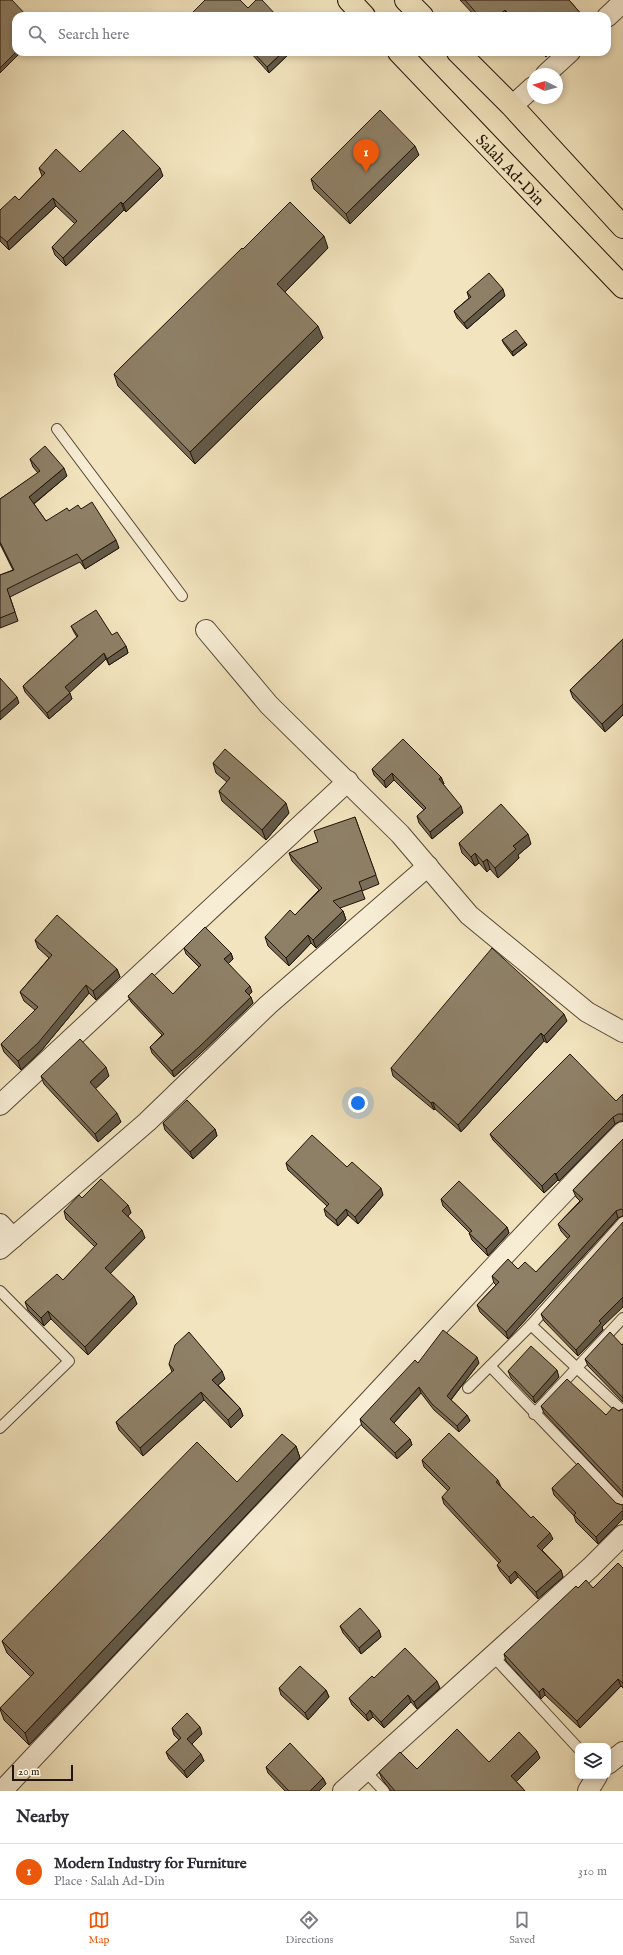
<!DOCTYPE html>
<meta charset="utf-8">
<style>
body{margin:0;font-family:"IM FELL English",serif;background:#f7f7f7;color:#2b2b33}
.controls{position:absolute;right:12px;bottom:12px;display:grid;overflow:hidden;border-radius:8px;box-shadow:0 2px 6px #0003}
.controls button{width:36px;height:36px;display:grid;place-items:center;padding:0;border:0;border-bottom:1px solid #e1e1e2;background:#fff;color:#2b2b33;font:20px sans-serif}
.compass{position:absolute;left:527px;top:68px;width:36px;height:36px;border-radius:50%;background:#fff;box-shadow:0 2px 6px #0003;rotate:276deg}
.scale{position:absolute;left:12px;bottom:10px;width:61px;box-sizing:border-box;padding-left:4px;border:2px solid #211409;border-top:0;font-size:11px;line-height:14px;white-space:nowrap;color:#211409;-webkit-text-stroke:3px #f7edd5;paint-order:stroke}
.you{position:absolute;left:358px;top:1103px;width:14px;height:14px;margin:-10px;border:3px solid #fff;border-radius:50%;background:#1a73e8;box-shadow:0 0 0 6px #1a73e833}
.badge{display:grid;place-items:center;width:26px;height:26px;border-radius:50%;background:#ea580c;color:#fff;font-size:13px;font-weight:700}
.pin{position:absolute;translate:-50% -33px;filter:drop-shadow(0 1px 2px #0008)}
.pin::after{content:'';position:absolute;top:21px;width:14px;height:12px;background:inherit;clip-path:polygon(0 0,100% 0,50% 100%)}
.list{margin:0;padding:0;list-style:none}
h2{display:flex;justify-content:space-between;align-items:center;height:52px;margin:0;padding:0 16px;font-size:17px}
h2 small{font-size:13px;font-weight:400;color:#7c7c81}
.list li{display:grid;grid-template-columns:26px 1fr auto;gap:12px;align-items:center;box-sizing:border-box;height:56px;padding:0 16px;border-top:1px solid #e1e1e2}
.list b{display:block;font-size:15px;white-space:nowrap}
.list p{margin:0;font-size:13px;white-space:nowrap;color:#7c7c81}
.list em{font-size:13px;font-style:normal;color:#7c7c81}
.icon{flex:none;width:22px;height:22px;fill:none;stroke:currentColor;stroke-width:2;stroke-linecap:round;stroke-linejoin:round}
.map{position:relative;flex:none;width:623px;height:1791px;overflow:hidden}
.search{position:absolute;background:#fff;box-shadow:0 2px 6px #0003;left:12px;right:12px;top:12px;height:44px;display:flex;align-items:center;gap:10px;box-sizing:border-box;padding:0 14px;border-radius:12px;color:#7c7c81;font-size:15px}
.sheet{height:108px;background:#fff}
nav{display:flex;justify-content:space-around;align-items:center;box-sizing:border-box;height:56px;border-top:1px solid #e1e1e2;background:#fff;font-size:11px;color:#7c7c81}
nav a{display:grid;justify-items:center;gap:2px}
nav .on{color:#ea580c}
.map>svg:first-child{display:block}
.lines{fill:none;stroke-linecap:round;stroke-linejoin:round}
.lane-casing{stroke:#554836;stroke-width:12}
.street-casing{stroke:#554836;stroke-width:22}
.highway-casing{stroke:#211409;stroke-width:24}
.lane{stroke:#f7edd5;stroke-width:10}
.street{stroke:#f7edd5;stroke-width:20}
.highway{stroke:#f2e4be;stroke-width:22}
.wall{fill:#7a6e59;stroke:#211409}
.shaded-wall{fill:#635a48;stroke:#211409}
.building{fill:#8e8067;stroke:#211409}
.labels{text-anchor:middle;stroke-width:3;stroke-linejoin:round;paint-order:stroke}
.street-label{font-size:16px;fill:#211409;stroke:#f7edd5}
</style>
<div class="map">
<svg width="623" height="1791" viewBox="0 0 623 1791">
<rect width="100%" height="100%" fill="#f2e4be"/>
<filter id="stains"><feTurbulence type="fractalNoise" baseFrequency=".005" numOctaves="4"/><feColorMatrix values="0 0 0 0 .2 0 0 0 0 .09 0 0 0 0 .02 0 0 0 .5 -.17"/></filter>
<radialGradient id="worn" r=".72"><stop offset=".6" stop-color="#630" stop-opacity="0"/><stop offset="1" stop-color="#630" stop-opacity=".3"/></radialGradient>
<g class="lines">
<g class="lane-casing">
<g id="lane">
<path d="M 57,429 L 182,596"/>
<path d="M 0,1291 L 69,1361 L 0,1428"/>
<path d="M 531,1325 L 623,1411"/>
<path d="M 490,1366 L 623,1505"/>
<path d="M 468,1388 L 531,1325 L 623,1222"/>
<path d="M 534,1414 L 623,1318"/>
<path d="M 493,1656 L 578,1748"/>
<path d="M 366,1772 L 384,1791"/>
</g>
</g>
<g class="street-casing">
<g id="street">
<path d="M 607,17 L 623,2"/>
<path d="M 546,74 L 570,52"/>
<path d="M 512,106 L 533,87"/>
<path d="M 206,630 L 269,705 L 400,834 L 469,915 L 587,1012 L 623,1032"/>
<path d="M 0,1105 L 348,781"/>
<path d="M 0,1224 L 13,1238"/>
<path d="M 0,1249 L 147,1122 L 268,1005 L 428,866"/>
<path d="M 608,1764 L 623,1752"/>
<path d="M 2,1791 C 124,1660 248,1530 370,1400 C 454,1310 536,1219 623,1132"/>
<path d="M 343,1791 L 591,1567 L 623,1535"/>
<path d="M 588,1791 L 597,1776"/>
</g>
</g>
<g class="highway-casing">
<g id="highway">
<path d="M 349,0 L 364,16"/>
<path d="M 406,0 L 422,16"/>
<path id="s1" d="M 399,52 L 623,287"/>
<path d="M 458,52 L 512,106 L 623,227"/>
</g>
</g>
<use href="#lane" class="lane"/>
<use href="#street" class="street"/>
<use href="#highway" class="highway"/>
</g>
<g class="wall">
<path d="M 460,0 L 569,0 L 583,16 L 475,16 Z"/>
<path d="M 250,52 L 291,52 L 269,73 Z"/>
<path d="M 541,52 L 551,52 L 546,57 Z"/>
<path d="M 419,155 L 350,224 L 314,189 L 311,179 Z"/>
<path d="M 39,168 L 80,172 L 163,176 L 126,212 L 124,210 L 66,266 L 55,255 L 52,247 L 75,224 L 56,206 L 9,250 L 0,241 L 0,210 L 19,200 L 42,176 Z"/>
<path d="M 328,248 L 285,292 L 323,338 L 195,464 L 118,386 L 114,374 L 243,249 Z"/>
<path d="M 467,292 L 505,296 L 467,329 L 457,318 L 454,311 L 469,298 Z"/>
<path d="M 502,340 L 525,342 L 527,345 L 513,356 L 504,344 Z"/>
<path d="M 30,459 L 67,476 L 34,504 L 46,521 L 69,511 L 81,509 L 119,548 L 85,569 L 80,562 L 10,597 L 18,621 L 0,628 L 0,575 L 13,570 L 0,544 L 0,499 L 38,473 L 33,467 Z"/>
<path d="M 71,626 L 112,635 L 126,646 L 128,653 L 109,665 L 106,659 L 69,692 L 72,699 L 49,719 L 25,692 L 23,686 L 77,637 L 74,632 Z"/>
<path d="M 623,639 L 623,715 L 605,732 L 573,698 L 570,690 Z"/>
<path d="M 213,763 L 289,813 L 266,840 L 222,801 L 219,791 L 227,782 L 216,773 Z"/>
<path d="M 372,769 L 441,777 L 444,784 L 443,784 L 463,813 L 432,839 L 419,823 L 417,816 L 424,810 L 394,780 L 386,788 L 374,775 Z"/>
<path d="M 355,817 L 379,884 L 362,891 L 365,899 L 340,908 L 343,911 L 346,920 L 316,948 L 311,943 L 289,966 L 268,946 L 265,937 L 295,915 L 319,890 L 292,861 L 289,853 L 318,842 Z"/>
<path d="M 459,843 L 531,844 L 518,855 L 519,858 L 498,878 L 490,869 L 487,872 L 479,863 L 475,866 L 462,853 Z"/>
<path d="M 35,940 L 117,969 L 120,977 L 96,1000 L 89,993 L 41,1051 L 21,1070 L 4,1052 L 1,1044 L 35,1010 L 24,1001 L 20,992 L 49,958 L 38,948 Z"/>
<path d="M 184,948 L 231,953 L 233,959 L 228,963 L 252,992 L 249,995 L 253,1003 L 201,1053 L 174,1077 L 152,1053 L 150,1047 L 162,1035 L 131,1002 L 128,996 L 173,994 L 199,967 L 186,954 Z"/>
<path d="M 567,1021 L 547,1043 L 544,1041 L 461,1132 L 435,1109 L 434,1110 L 393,1076 L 391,1068 Z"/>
<path d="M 41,1076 L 109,1076 L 95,1089 L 121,1122 L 98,1142 L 44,1084 Z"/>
<path d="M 623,1094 L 623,1121 L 620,1121 L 615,1124 L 559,1181 L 558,1180 L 544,1193 L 493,1140 L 490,1134 L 616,1101 Z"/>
<path d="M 163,1123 L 215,1129 L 217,1136 L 193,1159 L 165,1130 Z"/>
<path d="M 623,1139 L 623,1216 L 618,1218 L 508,1339 L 480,1312 L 477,1305 L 496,1285 L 494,1283 L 492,1276 L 518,1269 L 536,1272 L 568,1239 L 561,1231 L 558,1224 L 580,1201 L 576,1197 L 573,1190 Z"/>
<path d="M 286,1163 L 347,1167 L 383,1195 L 358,1224 L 348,1215 L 338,1226 L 326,1216 L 324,1209 L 327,1206 L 288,1170 Z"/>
<path d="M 82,1198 L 128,1205 L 131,1213 L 128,1216 L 145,1238 L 110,1273 L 137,1304 L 88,1355 L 51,1319 L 44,1326 L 28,1310 L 25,1302 L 63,1280 L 95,1247 L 66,1219 L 64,1211 Z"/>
<path d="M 441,1199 L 507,1227 L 509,1233 L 488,1256 L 472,1240 L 469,1233 L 470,1233 L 443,1206 Z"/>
<path d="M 541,1314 L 602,1327 L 603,1330 L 578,1356 L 544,1321 Z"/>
<path d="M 623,1344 L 623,1402 L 588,1366 L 585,1359 Z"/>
<path d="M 418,1363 L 479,1363 L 451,1400 L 467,1415 L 470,1421 L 459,1432 L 434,1410 L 421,1393 L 394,1423 L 410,1439 L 412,1445 L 397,1459 L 362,1426 L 360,1419 Z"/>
<path d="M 169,1364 L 225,1379 L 218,1385 L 240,1408 L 243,1416 L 231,1428 L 204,1400 L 143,1456 L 119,1430 L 116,1422 L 172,1372 Z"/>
<path d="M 508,1371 L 559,1377 L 535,1403 L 511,1378 Z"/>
<path d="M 541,1406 L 606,1415 L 623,1409 L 623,1497 L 544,1413 Z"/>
<path d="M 296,1446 L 300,1458 L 29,1745 L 4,1720 L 0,1709 L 0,1708 L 31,1677 L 7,1653 L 2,1641 L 237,1482 Z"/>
<path d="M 422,1460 L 501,1487 L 531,1518 L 553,1539 L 542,1550 L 561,1570 L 563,1577 L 538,1599 L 518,1577 L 511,1584 L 500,1571 L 497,1565 L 499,1563 L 444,1504 L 442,1497 L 448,1491 L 424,1467 Z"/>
<path d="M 552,1488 L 622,1505 L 623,1504 L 623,1519 L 598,1544 L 576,1522 L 574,1516 L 554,1495 Z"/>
<path d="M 623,1568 L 623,1688 L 621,1686 L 580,1728 L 545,1695 L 541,1699 L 506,1661 L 504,1654 L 578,1588 L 593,1588 Z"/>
<path d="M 340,1626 L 379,1630 L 381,1637 L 361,1654 L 343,1633 Z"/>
<path d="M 374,1678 L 440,1688 L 417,1709 L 411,1702 L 384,1728 L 373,1717 L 368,1721 L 352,1705 L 349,1698 Z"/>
<path d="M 279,1688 L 326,1690 L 329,1697 L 308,1720 L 281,1695 Z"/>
<path d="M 172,1728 L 202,1734 L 192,1744 L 204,1761 L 187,1778 L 169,1759 L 166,1752 L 179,1740 L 174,1735 Z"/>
<path d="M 540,1758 L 516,1781 L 525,1791 L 391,1791 L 382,1779 L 379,1772 L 489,1762 Z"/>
<path d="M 266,1767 L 323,1778 L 326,1784 L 319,1791 L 285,1791 L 268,1773 Z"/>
</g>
<g class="shaded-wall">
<path d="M 505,10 L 507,16 L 498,16 Z"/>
<path d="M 16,52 L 21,52 L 0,73 L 0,68 Z"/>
<path d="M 283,52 L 291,52 L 269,73 L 267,67 Z"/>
<path d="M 544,52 L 551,52 L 546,57 Z"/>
<path d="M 415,146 L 419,155 L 350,224 L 346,214 Z"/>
<path d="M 160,168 L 163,176 L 126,212 L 123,204 Z"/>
<path d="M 53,198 L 56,206 L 9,250 L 7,242 Z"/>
<path d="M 121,202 L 124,210 L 66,266 L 63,258 Z"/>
<path d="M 324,236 L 328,248 L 281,296 L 277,284 Z"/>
<path d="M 503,289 L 505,296 L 467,329 L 464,323 Z"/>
<path d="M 318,326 L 323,338 L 195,464 L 190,452 Z"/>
<path d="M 525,342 L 527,345 L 513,356 L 512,352 Z"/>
<path d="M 64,468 L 67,476 L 32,505 L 29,497 Z"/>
<path d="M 116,540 L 119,548 L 85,569 L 82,561 Z"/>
<path d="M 126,646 L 128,653 L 109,665 L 107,659 Z"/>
<path d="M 104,653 L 106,659 L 68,694 L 65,687 Z"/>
<path d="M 70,693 L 72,699 L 49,719 L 47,713 Z"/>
<path d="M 17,697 L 19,703 L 0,720 L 0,712 Z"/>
<path d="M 623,704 L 623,715 L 605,732 L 602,724 Z"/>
<path d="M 392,773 L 394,780 L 386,788 L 384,781 Z"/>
<path d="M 441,777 L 444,784 L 442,786 L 439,779 Z"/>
<path d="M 286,803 L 289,813 L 266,840 L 262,830 Z"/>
<path d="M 461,806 L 463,813 L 432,839 L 430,832 Z"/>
<path d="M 528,834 L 531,844 L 518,855 L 519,858 L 498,878 L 495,868 L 513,846 Z"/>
<path d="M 475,853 L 479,863 L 475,866 L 471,857 Z"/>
<path d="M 487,859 L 490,869 L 487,872 L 483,862 Z"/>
<path d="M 343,911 L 346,920 L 316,948 L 313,940 Z"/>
<path d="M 308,935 L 311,943 L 289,966 L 286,958 Z"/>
<path d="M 231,953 L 233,959 L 227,965 L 224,959 Z"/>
<path d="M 117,969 L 120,977 L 96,1000 L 93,991 Z"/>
<path d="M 86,985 L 89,993 L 41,1051 L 21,1070 L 18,1061 Z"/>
<path d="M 250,986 L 252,992 L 247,997 L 245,991 Z"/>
<path d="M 251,997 L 253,1003 L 201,1053 L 174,1077 L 172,1071 Z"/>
<path d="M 564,1014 L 567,1021 L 547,1043 L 544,1036 Z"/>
<path d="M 541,1033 L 544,1041 L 461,1132 L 458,1125 Z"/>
<path d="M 106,1067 L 109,1076 L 93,1091 L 90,1082 Z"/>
<path d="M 433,1102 L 435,1109 L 434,1110 L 431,1103 Z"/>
<path d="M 117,1113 L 121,1122 L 98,1142 L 95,1134 Z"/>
<path d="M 613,1117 L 615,1124 L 559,1181 L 556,1174 Z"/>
<path d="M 215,1129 L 217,1136 L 193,1159 L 190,1152 Z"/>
<path d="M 555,1173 L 558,1180 L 544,1193 L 542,1186 Z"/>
<path d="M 381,1188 L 383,1195 L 358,1224 L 355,1217 Z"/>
<path d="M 128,1205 L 131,1213 L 125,1219 L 122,1211 Z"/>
<path d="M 346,1209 L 348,1215 L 338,1226 L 336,1220 Z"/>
<path d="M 616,1211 L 618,1218 L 508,1339 L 506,1332 Z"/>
<path d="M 507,1227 L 509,1233 L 488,1256 L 486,1249 Z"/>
<path d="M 142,1230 L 145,1238 L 108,1276 L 105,1268 Z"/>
<path d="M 134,1296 L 137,1304 L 88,1355 L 85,1347 Z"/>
<path d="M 623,1297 L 623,1307 L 602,1327 L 603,1330 L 578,1356 L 576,1350 L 599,1321 Z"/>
<path d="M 48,1311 L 51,1319 L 44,1326 L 41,1318 Z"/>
<path d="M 477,1357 L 479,1363 L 449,1402 L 447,1396 Z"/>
<path d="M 557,1370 L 559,1377 L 535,1403 L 533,1397 Z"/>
<path d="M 222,1371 L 225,1379 L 215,1388 L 212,1380 Z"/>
<path d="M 419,1387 L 421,1393 L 392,1425 L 390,1419 Z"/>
<path d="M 201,1392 L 204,1400 L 143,1456 L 140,1448 Z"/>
<path d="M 240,1408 L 243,1416 L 231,1428 L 228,1420 Z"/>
<path d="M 467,1415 L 470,1421 L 459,1432 L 457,1426 Z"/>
<path d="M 410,1439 L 412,1445 L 397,1459 L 395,1453 Z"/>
<path d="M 296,1446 L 300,1458 L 29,1745 L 25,1733 Z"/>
<path d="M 498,1480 L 501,1487 L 496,1482 Z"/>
<path d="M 623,1510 L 623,1519 L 598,1544 L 596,1537 Z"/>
<path d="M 550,1533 L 553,1539 L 540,1552 L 537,1546 Z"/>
<path d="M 561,1570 L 563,1577 L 538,1599 L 536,1592 Z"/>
<path d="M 515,1571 L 518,1577 L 511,1584 L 509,1577 Z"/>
<path d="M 379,1630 L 381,1637 L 361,1654 L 359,1648 Z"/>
<path d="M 618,1679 L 621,1686 L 580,1728 L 577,1721 Z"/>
<path d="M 437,1681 L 440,1688 L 417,1709 L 414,1702 Z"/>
<path d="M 543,1688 L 545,1695 L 541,1699 L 539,1692 Z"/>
<path d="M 326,1690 L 329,1697 L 308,1720 L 305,1713 Z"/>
<path d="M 408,1695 L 411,1702 L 384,1728 L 381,1722 Z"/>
<path d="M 370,1710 L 373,1717 L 368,1721 L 366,1715 Z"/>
<path d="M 200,1727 L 202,1734 L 190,1746 L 187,1739 Z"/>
<path d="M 537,1751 L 540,1758 L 514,1784 L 511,1776 Z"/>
<path d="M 201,1754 L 204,1761 L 187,1778 L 184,1771 Z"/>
<path d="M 323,1778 L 326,1784 L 319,1791 L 310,1791 Z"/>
</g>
<g class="building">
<path d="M 0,0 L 12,0 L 27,16 L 16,16 L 16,52 L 0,68 Z"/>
<path d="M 205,0 L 240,0 L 248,8 L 256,0 L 262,0 L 277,16 L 220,16 L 218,14 L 215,16 L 195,16 L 192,13 Z"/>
<path d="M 465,0 L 569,0 L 582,15 L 581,16 L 511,16 L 505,10 L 498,16 L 479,16 Z"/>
<path d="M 253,52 L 283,52 L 267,67 Z"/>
<path d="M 380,110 L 415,146 L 346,214 L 311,179 Z"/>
<path d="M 123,130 L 160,168 L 123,204 L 121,202 L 63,258 L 52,247 L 77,221 L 53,198 L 7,242 L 0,236 L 0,210 L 15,196 L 19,200 L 45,173 L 39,168 L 56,149 L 80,172 Z"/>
<path d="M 290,202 L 324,236 L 277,284 L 318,326 L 190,452 L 114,374 L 242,248 L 243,249 Z"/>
<path d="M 489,273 L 503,289 L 464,323 L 454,311 L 471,297 L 467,292 Z"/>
<path d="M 516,330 L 525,342 L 512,352 L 502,340 Z"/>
<path d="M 45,446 L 64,468 L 29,497 L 46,521 L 67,508 L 69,511 L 78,505 L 81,509 L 92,502 L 116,540 L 82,561 L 77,554 L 7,589 L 15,612 L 0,618 L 0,575 L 14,570 L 0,542 L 0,499 L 40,471 L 30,459 Z"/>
<path d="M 96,610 L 112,635 L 117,632 L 126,646 L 107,659 L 104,653 L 65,687 L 70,693 L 47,713 L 23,686 L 78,636 L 71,626 Z"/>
<path d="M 623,639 L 623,704 L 602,724 L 570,690 Z"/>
<path d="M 0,678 L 17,697 L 0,712 Z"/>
<path d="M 403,739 L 441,777 L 439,779 L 461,806 L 430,832 L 417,816 L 426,808 L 392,773 L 384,781 L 372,769 Z"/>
<path d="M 225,749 L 286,803 L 262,830 L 219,791 L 230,778 L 213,763 Z"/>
<path d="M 501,804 L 528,834 L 513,846 L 516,849 L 495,868 L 487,859 L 483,862 L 475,853 L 471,857 L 459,843 Z"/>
<path d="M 355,817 L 376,875 L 359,882 L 362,890 L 333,901 L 343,911 L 313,940 L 308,935 L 286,958 L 265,937 L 290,910 L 295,915 L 322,888 L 289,853 L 318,842 L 314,831 Z"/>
<path d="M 57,915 L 117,969 L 93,991 L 86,985 L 38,1043 L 18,1061 L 1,1044 L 38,1007 L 20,992 L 52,955 L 35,940 Z"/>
<path d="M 205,927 L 231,953 L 224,959 L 250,986 L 245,991 L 251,997 L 199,1047 L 172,1071 L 150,1047 L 164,1034 L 128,996 L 152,973 L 173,994 L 201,965 L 184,948 Z"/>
<path d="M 492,948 L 564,1014 L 544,1036 L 541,1033 L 458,1125 L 433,1102 L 431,1103 L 391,1068 Z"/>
<path d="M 80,1039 L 106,1067 L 90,1082 L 117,1113 L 95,1134 L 41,1076 Z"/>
<path d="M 570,1054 L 616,1101 L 623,1094 L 623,1114 L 618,1114 L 613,1117 L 556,1174 L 555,1173 L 542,1186 L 490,1134 Z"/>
<path d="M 187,1100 L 215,1129 L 190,1152 L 163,1123 Z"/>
<path d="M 312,1135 L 347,1167 L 352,1162 L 381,1188 L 355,1217 L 346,1209 L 336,1220 L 324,1209 L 329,1204 L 286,1163 Z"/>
<path d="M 623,1139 L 623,1210 L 621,1209 L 616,1211 L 506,1332 L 477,1305 L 499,1282 L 492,1276 L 508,1259 L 518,1269 L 525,1262 L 536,1272 L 570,1236 L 558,1224 L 583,1199 L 573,1190 Z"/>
<path d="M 101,1179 L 128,1205 L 122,1211 L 142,1230 L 105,1268 L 134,1296 L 85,1347 L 48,1311 L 41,1318 L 25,1302 L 57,1274 L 63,1280 L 97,1244 L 64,1211 L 79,1195 L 82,1198 Z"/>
<path d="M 459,1181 L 507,1227 L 486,1249 L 469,1233 L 472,1231 L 441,1199 Z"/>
<path d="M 623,1222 L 623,1297 L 599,1321 L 601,1323 L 576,1350 L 541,1314 Z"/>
<path d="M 443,1330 L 477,1357 L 447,1396 L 467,1415 L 457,1426 L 432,1404 L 419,1387 L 390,1419 L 410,1439 L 395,1453 L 360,1419 L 415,1360 L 418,1363 Z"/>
<path d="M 189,1332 L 222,1371 L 212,1380 L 240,1408 L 228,1420 L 201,1392 L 140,1448 L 116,1422 L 174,1370 L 169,1364 L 175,1345 Z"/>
<path d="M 610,1332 L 622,1345 L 623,1344 L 623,1398 L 585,1359 Z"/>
<path d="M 531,1346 L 557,1370 L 533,1397 L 508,1371 Z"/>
<path d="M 567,1379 L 606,1415 L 613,1407 L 619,1411 L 623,1409 L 623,1492 L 541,1406 Z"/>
<path d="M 449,1433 L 498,1480 L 496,1482 L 531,1518 L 533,1516 L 550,1533 L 537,1546 L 561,1570 L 536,1592 L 515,1571 L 509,1577 L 497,1565 L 501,1561 L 442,1497 L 450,1488 L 422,1460 Z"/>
<path d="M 282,1434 L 296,1446 L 25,1733 L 0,1708 L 34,1673 L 2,1641 L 197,1442 L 237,1482 Z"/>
<path d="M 578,1463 L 616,1503 L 622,1505 L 623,1504 L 623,1510 L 596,1537 L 574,1515 L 576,1513 L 552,1488 Z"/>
<path d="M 618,1563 L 623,1568 L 623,1683 L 618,1679 L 577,1721 L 543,1688 L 539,1692 L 504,1654 L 576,1586 L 578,1588 L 586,1580 L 593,1588 Z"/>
<path d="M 360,1608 L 379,1630 L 359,1648 L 340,1626 Z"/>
<path d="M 405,1648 L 437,1681 L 414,1702 L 408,1695 L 381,1722 L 370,1710 L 366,1715 L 349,1698 L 372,1676 L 374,1678 Z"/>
<path d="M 300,1666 L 326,1690 L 305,1713 L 279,1688 Z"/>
<path d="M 187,1713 L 200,1727 L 187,1739 L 201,1754 L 184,1771 L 166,1752 L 181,1738 L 172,1728 Z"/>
<path d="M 457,1729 L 489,1762 L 519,1732 L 537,1751 L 511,1776 L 525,1791 L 395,1791 L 379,1772 L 400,1752 L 417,1769 Z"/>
<path d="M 290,1743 L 323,1778 L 310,1791 L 289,1791 L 266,1767 Z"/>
</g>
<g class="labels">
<g class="street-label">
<text dy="6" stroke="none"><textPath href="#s1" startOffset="162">Salah Ad-Din</textPath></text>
</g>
</g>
<rect width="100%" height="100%" filter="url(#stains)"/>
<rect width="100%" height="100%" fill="url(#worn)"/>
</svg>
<div class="controls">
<button><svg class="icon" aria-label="layers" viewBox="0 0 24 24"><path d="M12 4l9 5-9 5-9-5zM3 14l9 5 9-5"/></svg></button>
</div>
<svg class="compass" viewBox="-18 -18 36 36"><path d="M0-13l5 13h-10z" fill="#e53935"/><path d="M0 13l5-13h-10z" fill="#7c7c81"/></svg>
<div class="scale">20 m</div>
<div class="you"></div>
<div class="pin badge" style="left:366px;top:172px">1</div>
<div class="search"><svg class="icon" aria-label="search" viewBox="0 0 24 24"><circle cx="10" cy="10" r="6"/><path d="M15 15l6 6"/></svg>Search here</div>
</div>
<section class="sheet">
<h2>Nearby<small></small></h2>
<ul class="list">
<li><span class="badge">1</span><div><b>Modern Industry for Furniture</b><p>Place · Salah Ad-Din</p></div><em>310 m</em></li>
</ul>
</section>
<nav>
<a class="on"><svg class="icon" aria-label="map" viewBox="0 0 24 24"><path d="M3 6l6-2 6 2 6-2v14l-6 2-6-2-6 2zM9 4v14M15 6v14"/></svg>Map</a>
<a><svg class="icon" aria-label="directions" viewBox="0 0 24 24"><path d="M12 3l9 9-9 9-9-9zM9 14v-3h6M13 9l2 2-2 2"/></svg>Directions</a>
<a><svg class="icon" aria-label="saved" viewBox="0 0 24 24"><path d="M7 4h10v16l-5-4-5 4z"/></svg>Saved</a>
</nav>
